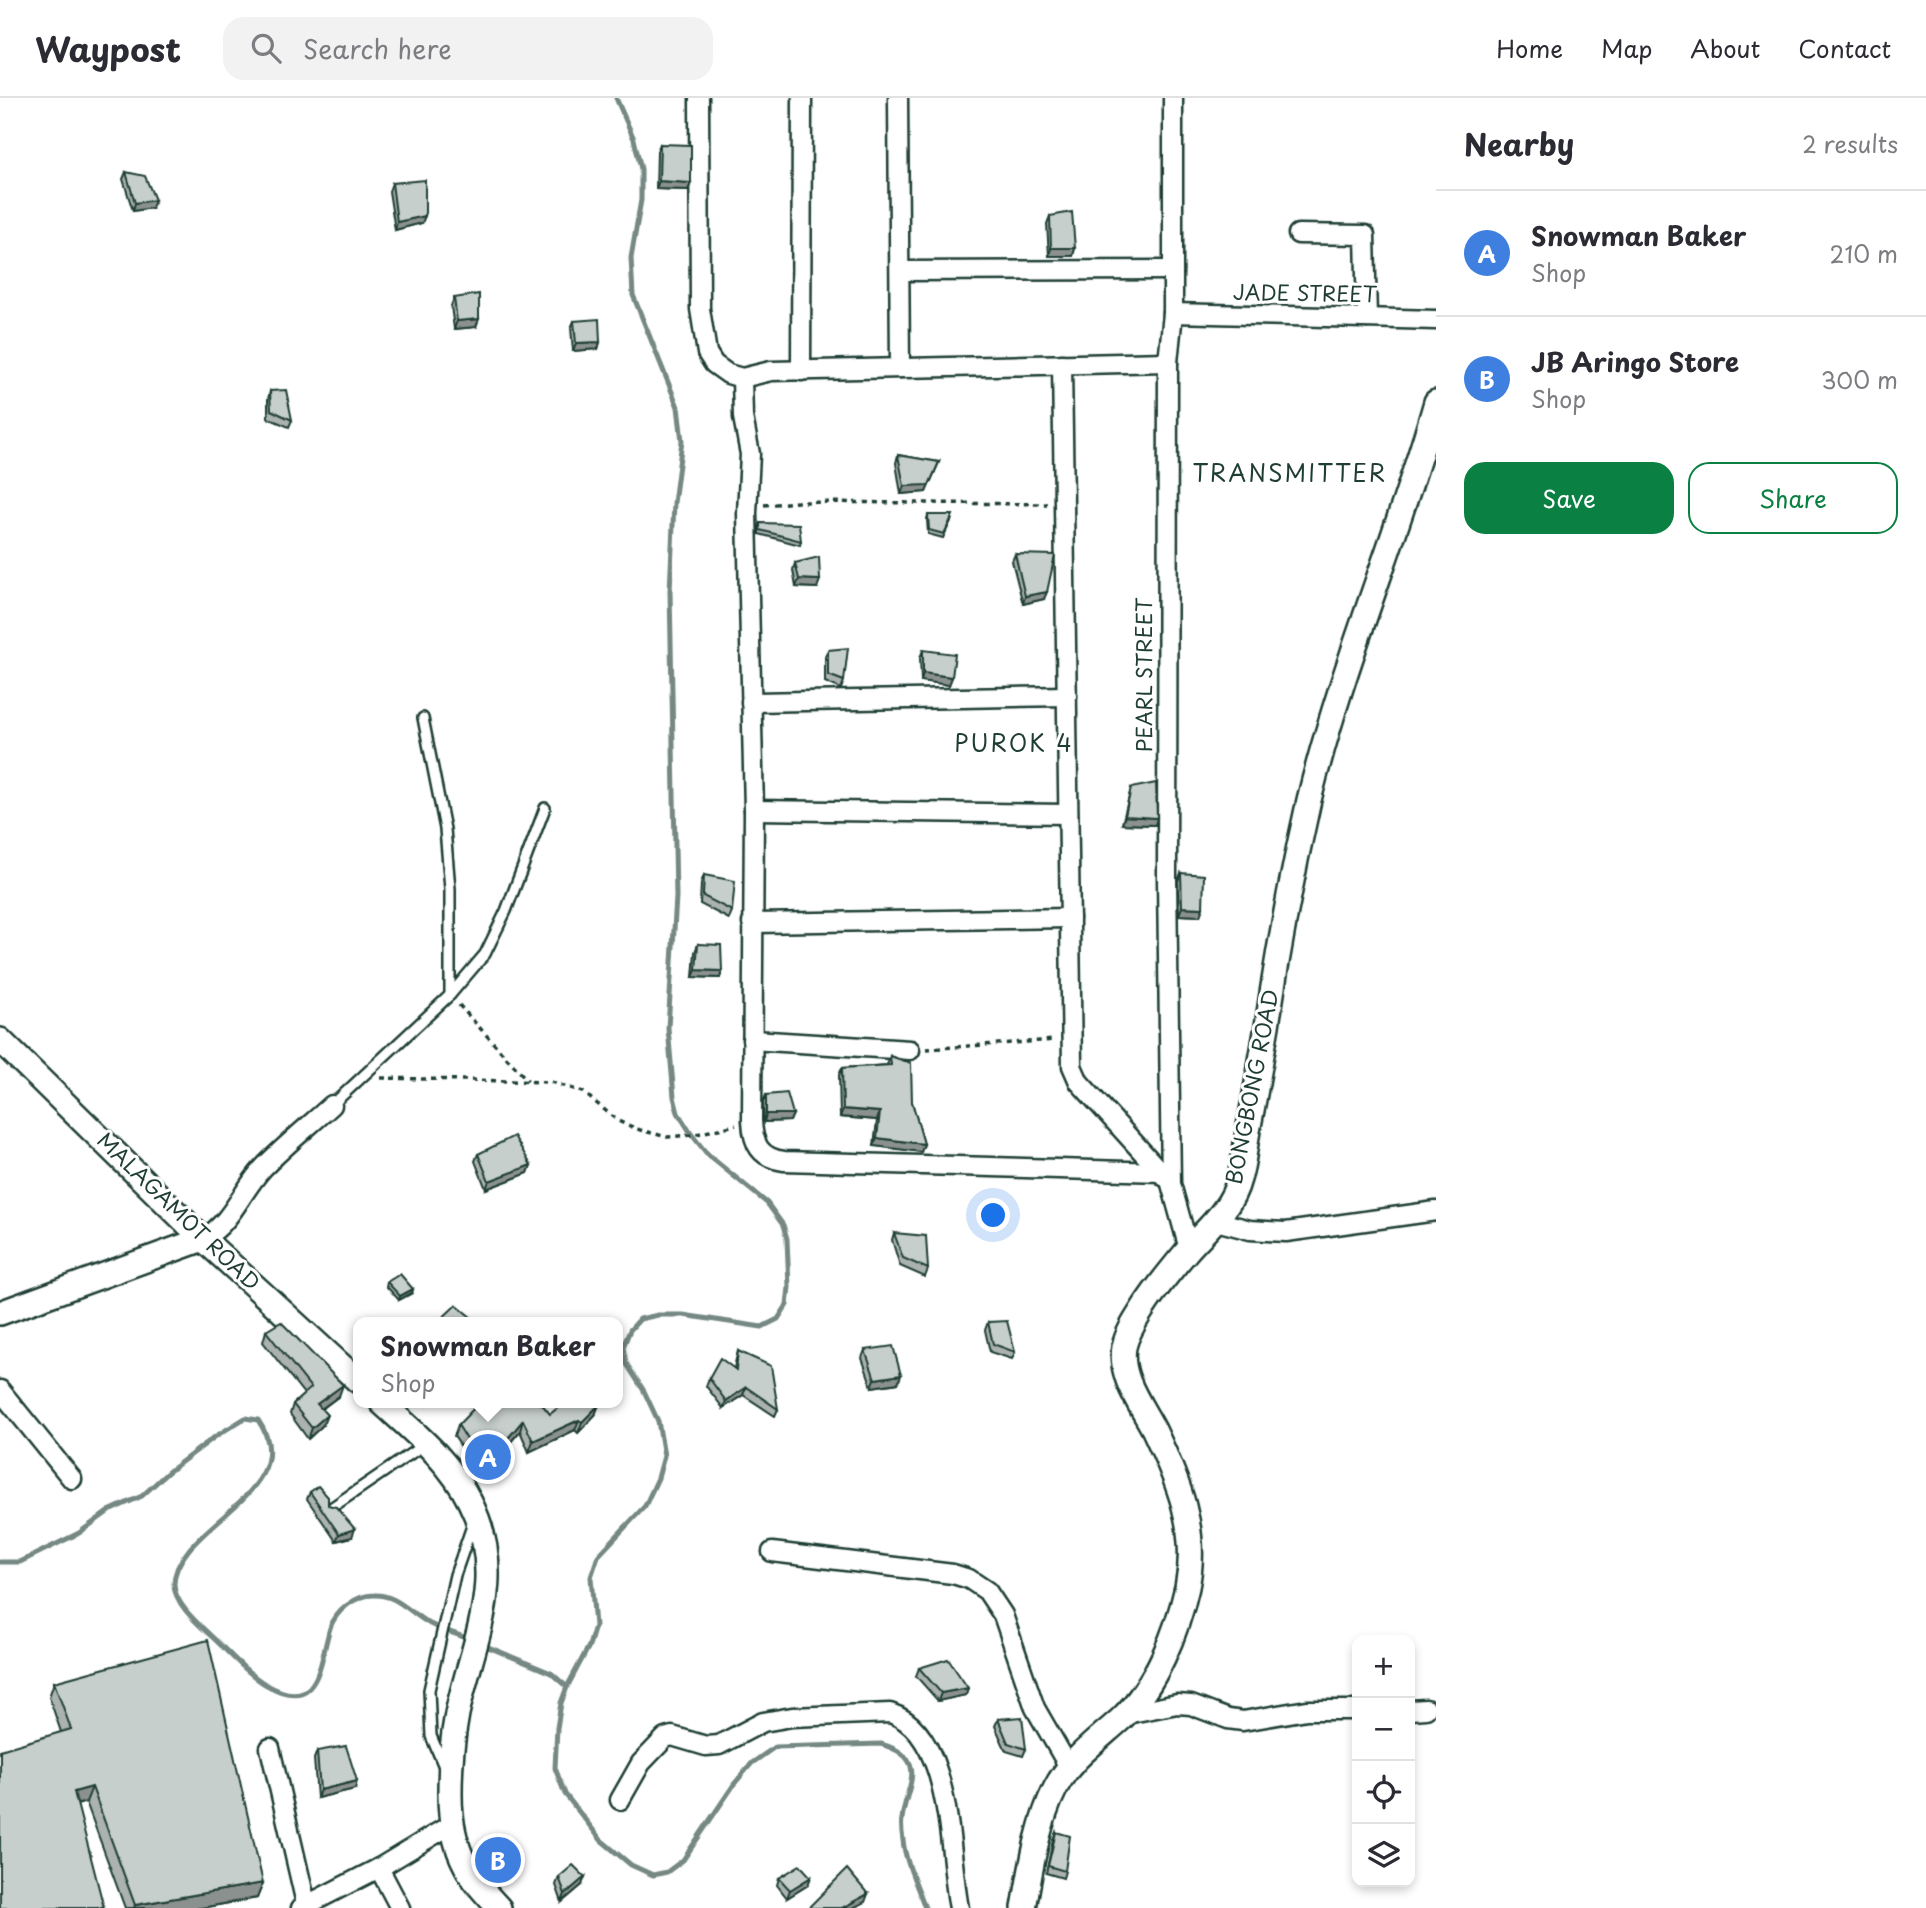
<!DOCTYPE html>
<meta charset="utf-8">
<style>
body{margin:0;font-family:"Playpen Sans",sans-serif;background:#f2f2f3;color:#2b2b33}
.controls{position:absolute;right:21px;bottom:21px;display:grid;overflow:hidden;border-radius:14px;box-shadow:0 4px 10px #0003}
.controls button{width:63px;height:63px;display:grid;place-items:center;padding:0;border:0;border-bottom:2px solid #e1e1e2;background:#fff;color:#2b2b33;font:35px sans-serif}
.you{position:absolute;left:994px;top:1118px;width:24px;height:24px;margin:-18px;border:5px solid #fff;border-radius:50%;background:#1a73e8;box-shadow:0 0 0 10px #1a73e833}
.badge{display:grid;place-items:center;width:46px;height:46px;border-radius:50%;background:#0b8043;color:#fff;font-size:23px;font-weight:700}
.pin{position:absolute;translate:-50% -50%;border:4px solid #fff;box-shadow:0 2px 7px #0006}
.popup{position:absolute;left:353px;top:1219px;width:270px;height:91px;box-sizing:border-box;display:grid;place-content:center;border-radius:14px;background:#fff;filter:drop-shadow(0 2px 5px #0005);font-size:23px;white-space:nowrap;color:#7c7c81}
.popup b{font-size:26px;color:#2b2b33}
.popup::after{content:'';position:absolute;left:50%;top:100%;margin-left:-14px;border:14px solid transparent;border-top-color:#fff}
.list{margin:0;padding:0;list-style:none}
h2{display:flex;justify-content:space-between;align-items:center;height:91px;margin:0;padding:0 28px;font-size:30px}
h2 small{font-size:23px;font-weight:400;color:#7c7c81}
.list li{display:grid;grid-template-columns:46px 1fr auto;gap:21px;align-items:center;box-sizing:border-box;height:126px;padding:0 28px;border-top:2px solid #e1e1e2}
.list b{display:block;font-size:26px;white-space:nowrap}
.list p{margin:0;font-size:23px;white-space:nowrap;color:#7c7c81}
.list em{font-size:23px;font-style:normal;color:#7c7c81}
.actions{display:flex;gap:14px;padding:21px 28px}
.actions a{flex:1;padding:16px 0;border:2px solid #0b8043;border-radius:21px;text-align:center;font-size:24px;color:#0b8043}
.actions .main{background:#0b8043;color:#fff}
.icon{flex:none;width:38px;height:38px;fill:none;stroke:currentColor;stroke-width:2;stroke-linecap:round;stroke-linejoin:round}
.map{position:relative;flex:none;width:1436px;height:1810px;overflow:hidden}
header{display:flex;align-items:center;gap:42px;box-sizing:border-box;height:98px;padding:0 35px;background:#fff;border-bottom:2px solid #e1e1e2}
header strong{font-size:33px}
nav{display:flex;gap:38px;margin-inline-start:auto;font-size:24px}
.search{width:490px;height:63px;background:#f2f2f3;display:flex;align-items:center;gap:18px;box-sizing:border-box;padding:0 24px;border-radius:21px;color:#7c7c81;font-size:26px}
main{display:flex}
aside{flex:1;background:#fff}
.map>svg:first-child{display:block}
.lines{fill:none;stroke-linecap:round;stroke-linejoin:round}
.stream{stroke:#758883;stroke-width:5}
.service-casing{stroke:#1f3d34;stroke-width:14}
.minor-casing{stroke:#1f3d34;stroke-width:23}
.tertiary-casing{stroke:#1f3d34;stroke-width:28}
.path{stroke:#1f3d34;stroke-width:3.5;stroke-dasharray:5 5;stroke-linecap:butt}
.service{stroke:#fff;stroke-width:9}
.minor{stroke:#fff;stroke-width:18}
.tertiary{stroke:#fff;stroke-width:23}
.wall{fill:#abb2af;stroke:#1f3d34;stroke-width:2}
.shaded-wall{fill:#8b918f;stroke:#1f3d34;stroke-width:2}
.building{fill:#c7cfcc;stroke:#1f3d34;stroke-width:2}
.labels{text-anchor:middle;stroke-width:6;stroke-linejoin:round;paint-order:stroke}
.street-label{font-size:21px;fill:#1f3d34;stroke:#fff}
.neighbourhood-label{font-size:23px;letter-spacing:2px;fill:#1f3d34;stroke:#fff}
</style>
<header>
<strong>Waypost</strong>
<div class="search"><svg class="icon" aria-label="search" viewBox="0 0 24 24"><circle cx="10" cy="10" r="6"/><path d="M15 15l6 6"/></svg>Search here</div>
<nav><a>Home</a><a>Map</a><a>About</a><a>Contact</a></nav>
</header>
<main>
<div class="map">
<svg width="1436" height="1810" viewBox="0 0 1436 1810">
<rect width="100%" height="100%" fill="#fff"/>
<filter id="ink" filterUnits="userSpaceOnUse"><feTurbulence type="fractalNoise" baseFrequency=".0143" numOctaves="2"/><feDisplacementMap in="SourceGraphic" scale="14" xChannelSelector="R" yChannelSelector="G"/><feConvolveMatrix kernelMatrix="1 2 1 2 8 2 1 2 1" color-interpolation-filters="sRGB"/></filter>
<g filter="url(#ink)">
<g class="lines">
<g class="stream">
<path d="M 616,0 L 634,41 L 641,71 L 641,102 L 631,160 L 633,197 L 678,309 L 682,343 L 674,405 L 670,493 L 676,799 L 668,930 L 674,999 L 678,1015 L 692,1037 L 708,1057 L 767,1105 L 783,1127 L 787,1141 L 789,1189 L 787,1207 L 778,1221 L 762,1229 L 683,1217 L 658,1217 L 640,1221 L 630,1232 L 623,1249 L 626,1265 L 644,1293 L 658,1323 L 664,1358 L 658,1380 L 645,1408 L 598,1458 L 591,1479 L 595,1528 L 589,1548 L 567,1589 L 561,1605 L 557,1630 L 555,1670 L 565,1696 L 601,1742 L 631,1767 L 653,1777 L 667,1774 L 683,1762 L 735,1685 L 752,1665 L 775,1649 L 881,1646 C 931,1661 906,1687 902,1721 C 901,1727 902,1736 903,1742 C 905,1764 918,1789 925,1810"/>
<path d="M 0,1464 L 20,1464 L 79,1435 L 109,1413 L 142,1398 L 168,1374 L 216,1338 L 245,1320 L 258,1322 C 307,1393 174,1428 174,1486 C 174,1505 197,1525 210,1537 C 227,1552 245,1574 265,1586 C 320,1618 319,1566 330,1530 C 336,1513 355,1497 374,1497 C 397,1496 411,1516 430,1526 C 442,1532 456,1536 469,1541"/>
<path d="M 481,1546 L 551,1575 L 567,1589"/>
</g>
<g class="service-casing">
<g id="service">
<path d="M 423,620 L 445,731 L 450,791 L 450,897"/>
<path d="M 332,1007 L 450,897 L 485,856 L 506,813 L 545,710"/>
<path d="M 331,1410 L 425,1346"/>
<path d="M 445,1671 L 431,1638 L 429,1592 L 455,1477 L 473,1425"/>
</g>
</g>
<g class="minor-casing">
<g id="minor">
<path d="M 699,0 L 700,211 L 707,255 L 714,266 L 728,276 L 742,280 L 771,273 L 1168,264"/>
<path d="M 898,0 L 900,270"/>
<path d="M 1173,0 L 1173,215 L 1168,264 L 1167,781 L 1171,1086 L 1189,1151"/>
<path d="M 1298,136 L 1365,137 L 1367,220"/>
<path d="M 900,173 L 1173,172"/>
<path d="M 1173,215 L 1436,222"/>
<path d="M 1062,266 L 1072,968 L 1079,984 L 1165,1079"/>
<path d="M 801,273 L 802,0"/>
<path d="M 742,280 L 743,319 L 750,356 L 747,415 L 754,712 L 752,1023 C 753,1046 760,1060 784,1063 L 1161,1074"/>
<path d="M 751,604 L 1067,598"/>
<path d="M 754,712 L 1068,716"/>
<path d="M 752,825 L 1070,820"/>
<path d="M 752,942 L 910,952"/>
<path d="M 1216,1123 L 1250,1132 L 1286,1134 L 1436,1113"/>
<path d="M 203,1141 C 233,1123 240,1095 263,1070 C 284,1048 309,1028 332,1007"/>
<path d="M 0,1292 L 72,1381"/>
<path d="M 772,1454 L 953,1476 L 969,1481 L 987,1493 L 1003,1517 L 1035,1610 L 1069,1669"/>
<path d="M 1410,1612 L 1426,1611"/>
<path d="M 1126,1616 L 1177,1606 L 1191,1607 L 1228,1621 L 1243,1623 L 1307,1612 L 1357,1612"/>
<path d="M 270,1650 L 307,1810"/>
<path d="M 620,1702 L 641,1665 L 665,1640 L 672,1638 L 706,1648 L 719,1647 L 763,1624 L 792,1619 L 890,1615 C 953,1635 948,1755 959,1810"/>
<path d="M 379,1770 L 400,1810"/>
<path d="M 301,1810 L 379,1770 L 452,1726"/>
</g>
</g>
<g class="tertiary-casing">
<g id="tertiary">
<path d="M 0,942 L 203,1141 L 358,1283"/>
<path d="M 0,1215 L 203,1141"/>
<path d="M 382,1305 C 415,1335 450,1363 470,1404 C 508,1479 473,1542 457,1616 C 452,1642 450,1669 450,1696 C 450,1720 454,1746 466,1768 C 474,1784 487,1797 499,1810"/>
<path d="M 1024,1810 C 1031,1771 1037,1727 1055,1691 C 1069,1662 1098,1642 1122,1620 C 1156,1587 1177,1534 1187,1489 C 1199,1432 1178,1383 1154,1332 C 1141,1307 1119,1279 1124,1249 C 1127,1235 1135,1223 1142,1212 C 1155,1191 1171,1172 1187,1153 C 1207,1130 1231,1112 1239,1081 C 1244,1066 1245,1049 1248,1033 C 1255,998 1261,963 1267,928 C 1278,852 1292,777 1309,702 C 1342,566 1398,438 1436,304"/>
</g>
</g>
<g class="path">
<path d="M 764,407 L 798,404 L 1047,406"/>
<path d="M 459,907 L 528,983"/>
<path d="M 926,951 L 1055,942"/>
<path d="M 381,980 L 551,984 L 583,994 L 618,1023 L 640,1032 L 667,1039 L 692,1037 L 736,1027"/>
</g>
<use href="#service" class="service"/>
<use href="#minor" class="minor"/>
<use href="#tertiary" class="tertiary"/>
</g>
<g class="wall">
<path d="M 660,46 L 691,85 L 688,92 L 656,91 L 657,53 Z"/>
<path d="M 126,74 L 152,110 L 133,113 L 123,81 Z"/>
<path d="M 392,85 L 422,125 L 395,132 L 389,93 Z"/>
<path d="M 1050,118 L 1075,150 L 1073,158 L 1049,158 L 1047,126 Z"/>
<path d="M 454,200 L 476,229 L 454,231 L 451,208 Z"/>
<path d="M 574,223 L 600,244 L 598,251 L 573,253 L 571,230 Z"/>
<path d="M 270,293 L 292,322 L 289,329 L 268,320 L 268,301 Z"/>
<path d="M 898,357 L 939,364 L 926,394 L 901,396 L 896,365 Z"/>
<path d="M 928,417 L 952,421 L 943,440 L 928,436 L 927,421 Z"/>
<path d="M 760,425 L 801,443 L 800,447 L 759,436 L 759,428 Z"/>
<path d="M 1015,456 L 1044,501 L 1023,506 L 1012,463 Z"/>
<path d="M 795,465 L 817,490 L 796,489 L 793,472 Z"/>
<path d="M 828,552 L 844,583 L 841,591 L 825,584 L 825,559 Z"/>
<path d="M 923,552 L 952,579 L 949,587 L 921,583 L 920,560 Z"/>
<path d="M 1131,690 L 1157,720 L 1155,727 L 1122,726 Z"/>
<path d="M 1181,775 L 1200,818 L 1179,817 L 1178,783 Z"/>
<path d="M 704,777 L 732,813 L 729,821 L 700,806 L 701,785 Z"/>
<path d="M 698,846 L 722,873 L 720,880 L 693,879 L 695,854 Z"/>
<path d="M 890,958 L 912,1004 L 924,1046 L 921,1054 L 874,1048 L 877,1022 L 840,1019 L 839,977 L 842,970 L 887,967 Z"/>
<path d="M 766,997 L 793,1016 L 790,1023 L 764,1024 L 763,1004 Z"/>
<path d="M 478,1056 L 531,1067 L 528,1075 L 486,1091 L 475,1063 Z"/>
<path d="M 894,1135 L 928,1171 L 925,1179 L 900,1168 L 892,1142 Z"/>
<path d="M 387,1184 L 413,1191 L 412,1195 L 399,1202 L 386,1188 Z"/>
<path d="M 988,1224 L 1015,1254 L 1012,1261 L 990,1254 L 985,1232 Z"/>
<path d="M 266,1233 L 339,1298 L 322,1311 L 323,1327 L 308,1341 L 290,1316 L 293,1306 L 304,1296 L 263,1244 Z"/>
<path d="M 865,1252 L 901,1277 L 898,1285 L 872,1289 L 862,1260 Z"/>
<path d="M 738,1253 L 778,1311 L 775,1318 L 743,1297 L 723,1310 L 706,1288 L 709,1280 L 734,1270 L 736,1261 Z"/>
<path d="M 550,1316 L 595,1317 L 578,1335 L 575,1332 L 529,1354 L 520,1333 L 481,1379 L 454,1338 L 458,1327 Z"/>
<path d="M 310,1394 L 328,1407 L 352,1439 L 336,1443 L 307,1401 Z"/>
<path d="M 919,1570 L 968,1590 L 966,1597 L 938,1603 L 916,1578 Z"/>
<path d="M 54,1584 L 263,1785 L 257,1800 L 201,1810 L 125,1810 L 86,1704 L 77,1707 L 0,1810 L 61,1634 L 49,1599 Z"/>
<path d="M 998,1621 L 1026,1651 L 1023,1658 L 1006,1653 L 995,1628 Z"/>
<path d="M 317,1653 L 355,1691 L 317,1700 L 314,1661 Z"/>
<path d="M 1056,1734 L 1065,1773 L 1063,1780 L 1046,1775 L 1053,1742 Z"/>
<path d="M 559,1779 L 582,1787 L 562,1804 L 556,1787 Z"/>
<path d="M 779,1780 L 808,1787 L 787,1800 L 777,1787 Z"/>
</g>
<g class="shaded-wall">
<path d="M 659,83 L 691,85 L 688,92 L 656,91 Z"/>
<path d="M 155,102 L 152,110 L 133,113 L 135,105 Z"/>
<path d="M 425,118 L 422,125 L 395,132 L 397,124 Z"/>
<path d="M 1051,150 L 1075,150 L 1073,158 L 1049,158 Z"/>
<path d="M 479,221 L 476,229 L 454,231 L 457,223 Z"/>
<path d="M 600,244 L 598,251 L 573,253 L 576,245 Z"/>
<path d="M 939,364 L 926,394 L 901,396 L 904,388 Z"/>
<path d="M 799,481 L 820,482 L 817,490 L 796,489 Z"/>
<path d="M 1047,494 L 1044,501 L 1023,506 L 1025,498 Z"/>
<path d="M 923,575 L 952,579 L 949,587 L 921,583 Z"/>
<path d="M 1125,718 L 1157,720 L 1155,727 L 1122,726 Z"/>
<path d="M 1182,809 L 1203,810 L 1200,818 L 1179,817 Z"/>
<path d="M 696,872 L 722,873 L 720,880 L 693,879 Z"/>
<path d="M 843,1011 L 880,1014 L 877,1022 L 840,1019 Z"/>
<path d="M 766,1016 L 793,1016 L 790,1023 L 764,1024 Z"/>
<path d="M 877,1040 L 924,1046 L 921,1054 L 874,1048 Z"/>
<path d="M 531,1067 L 528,1075 L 486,1091 L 489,1083 Z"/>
<path d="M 413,1191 L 412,1195 L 399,1202 L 400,1198 Z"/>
<path d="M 901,1277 L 898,1285 L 872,1289 L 875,1281 Z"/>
<path d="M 343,1287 L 339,1298 L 314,1316 L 317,1306 Z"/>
<path d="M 746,1289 L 743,1297 L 723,1310 L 726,1303 Z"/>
<path d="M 599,1307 L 595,1317 L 578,1335 L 582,1324 Z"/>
<path d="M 327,1317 L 323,1327 L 308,1341 L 312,1330 Z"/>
<path d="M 523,1322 L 520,1333 L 481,1379 L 484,1369 Z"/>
<path d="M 579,1322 L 575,1332 L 529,1354 L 533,1343 Z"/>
<path d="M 355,1431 L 352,1439 L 336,1443 L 339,1436 Z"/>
<path d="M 968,1590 L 966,1597 L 938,1603 L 941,1595 Z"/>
<path d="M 357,1683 L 355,1691 L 317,1700 L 320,1692 Z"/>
<path d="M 92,1689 L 86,1704 L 69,1709 L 74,1694 Z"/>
<path d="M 585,1779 L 582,1787 L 562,1804 L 565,1796 Z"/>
<path d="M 811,1779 L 808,1787 L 787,1800 L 790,1792 Z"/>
<path d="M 263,1785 L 257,1800 L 201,1810 L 134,1810 L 135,1807 Z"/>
<path d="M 868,1796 L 865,1804 L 853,1810 L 842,1810 Z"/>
</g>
<g class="building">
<path d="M 660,46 L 691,47 L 691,85 L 659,83 Z"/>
<path d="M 126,74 L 145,78 L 155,102 L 135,105 Z"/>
<path d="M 425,82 L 425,118 L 397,124 L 392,85 Z"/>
<path d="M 1072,114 L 1075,150 L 1051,150 L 1050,118 Z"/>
<path d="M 479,196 L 479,221 L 457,223 L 454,200 Z"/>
<path d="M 599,221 L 600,244 L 576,245 L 574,223 Z"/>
<path d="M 286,292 L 292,322 L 271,312 L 270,293 Z"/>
<path d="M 898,357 L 939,364 L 929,387 L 904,388 Z"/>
<path d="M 928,417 L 953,417 L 944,436 L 929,432 Z"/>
<path d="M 760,425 L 799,426 L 801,443 L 760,432 Z"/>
<path d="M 1015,456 L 1055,457 L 1047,494 L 1025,498 Z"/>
<path d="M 819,459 L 820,482 L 799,481 L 795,465 Z"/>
<path d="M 848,550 L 844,583 L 828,577 L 828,552 Z"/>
<path d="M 923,552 L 955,556 L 952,579 L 923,575 Z"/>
<path d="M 1156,685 L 1157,720 L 1125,718 L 1131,690 Z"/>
<path d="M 1181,775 L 1204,777 L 1203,810 L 1182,809 Z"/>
<path d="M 704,777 L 735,783 L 732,813 L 703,798 Z"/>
<path d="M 698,846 L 721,847 L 722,873 L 696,872 Z"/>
<path d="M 890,958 L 911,965 L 912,1004 L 924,1046 L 877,1040 L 880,1014 L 843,1011 L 842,970 L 891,967 Z"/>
<path d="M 787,995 L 793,1016 L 766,1016 L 766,997 Z"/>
<path d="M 514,1038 L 531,1067 L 489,1083 L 478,1056 Z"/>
<path d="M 894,1135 L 926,1138 L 928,1171 L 903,1160 Z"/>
<path d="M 400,1176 L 413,1191 L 400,1198 L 387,1184 Z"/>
<path d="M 456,1207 L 477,1224 L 438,1224 Z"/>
<path d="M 1007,1223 L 1015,1254 L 993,1246 L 988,1224 Z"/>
<path d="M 281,1224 L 343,1287 L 317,1306 L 327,1317 L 312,1330 L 293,1306 L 311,1290 L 266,1233 Z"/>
<path d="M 893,1248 L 901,1277 L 875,1281 L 865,1252 Z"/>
<path d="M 738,1253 L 771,1268 L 778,1311 L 746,1289 L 726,1303 L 709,1280 L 720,1260 L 736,1272 Z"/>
<path d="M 479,1305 L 541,1305 L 550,1316 L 564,1305 L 596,1305 L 599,1307 L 582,1324 L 579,1322 L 533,1343 L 523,1322 L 484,1369 L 458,1327 Z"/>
<path d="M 318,1388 L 328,1399 L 328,1407 L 336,1409 L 355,1431 L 339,1436 L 310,1394 Z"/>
<path d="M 208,1542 L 263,1785 L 135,1807 L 92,1689 L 74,1694 L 104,1810 L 0,1810 L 0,1652 L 71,1631 L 54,1584 Z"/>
<path d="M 948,1561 L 968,1590 L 941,1595 L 919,1570 Z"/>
<path d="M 1022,1619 L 1026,1651 L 1008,1645 L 998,1621 Z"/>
<path d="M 346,1648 L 357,1683 L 320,1692 L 317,1653 Z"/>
<path d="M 1056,1734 L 1070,1738 L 1065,1773 L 1048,1768 Z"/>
<path d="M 573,1767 L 585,1779 L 565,1796 L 559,1779 Z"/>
<path d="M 800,1767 L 811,1779 L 790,1792 L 779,1780 Z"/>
<path d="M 847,1771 L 868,1796 L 842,1810 L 808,1810 Z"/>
</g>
</g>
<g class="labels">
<g class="street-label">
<text transform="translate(1305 196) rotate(1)" y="7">JADE STREET</text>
<text transform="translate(1145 577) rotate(-90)" y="7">PEARL STREET</text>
<text transform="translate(1253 989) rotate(-79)" y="7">BONGBONG ROAD</text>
<text transform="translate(178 1114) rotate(44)" y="7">MALAGAMOT ROAD</text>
</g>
<g class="neighbourhood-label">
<text x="1290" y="384">TRANSMITTER</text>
<text x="1014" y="654">PUROK 4</text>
</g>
</g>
</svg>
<div class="controls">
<button>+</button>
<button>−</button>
<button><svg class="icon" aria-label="locate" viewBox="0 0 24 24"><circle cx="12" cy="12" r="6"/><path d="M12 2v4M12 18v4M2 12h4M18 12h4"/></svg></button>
<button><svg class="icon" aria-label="layers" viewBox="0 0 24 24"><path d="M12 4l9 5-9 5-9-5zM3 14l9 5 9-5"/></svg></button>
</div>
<div class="you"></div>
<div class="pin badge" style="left:488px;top:1359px;background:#3f7fe0">A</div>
<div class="popup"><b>Snowman Baker</b>Shop</div>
<div class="pin badge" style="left:498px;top:1762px;background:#3f7fe0">B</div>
</div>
<aside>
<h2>Nearby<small>2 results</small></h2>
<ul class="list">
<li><span class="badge" style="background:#3f7fe0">A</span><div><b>Snowman Baker</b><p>Shop</p></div><em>210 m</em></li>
<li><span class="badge" style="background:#3f7fe0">B</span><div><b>JB Aringo Store</b><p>Shop</p></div><em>300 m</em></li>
</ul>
<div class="actions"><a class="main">Save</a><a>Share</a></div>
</aside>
</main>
